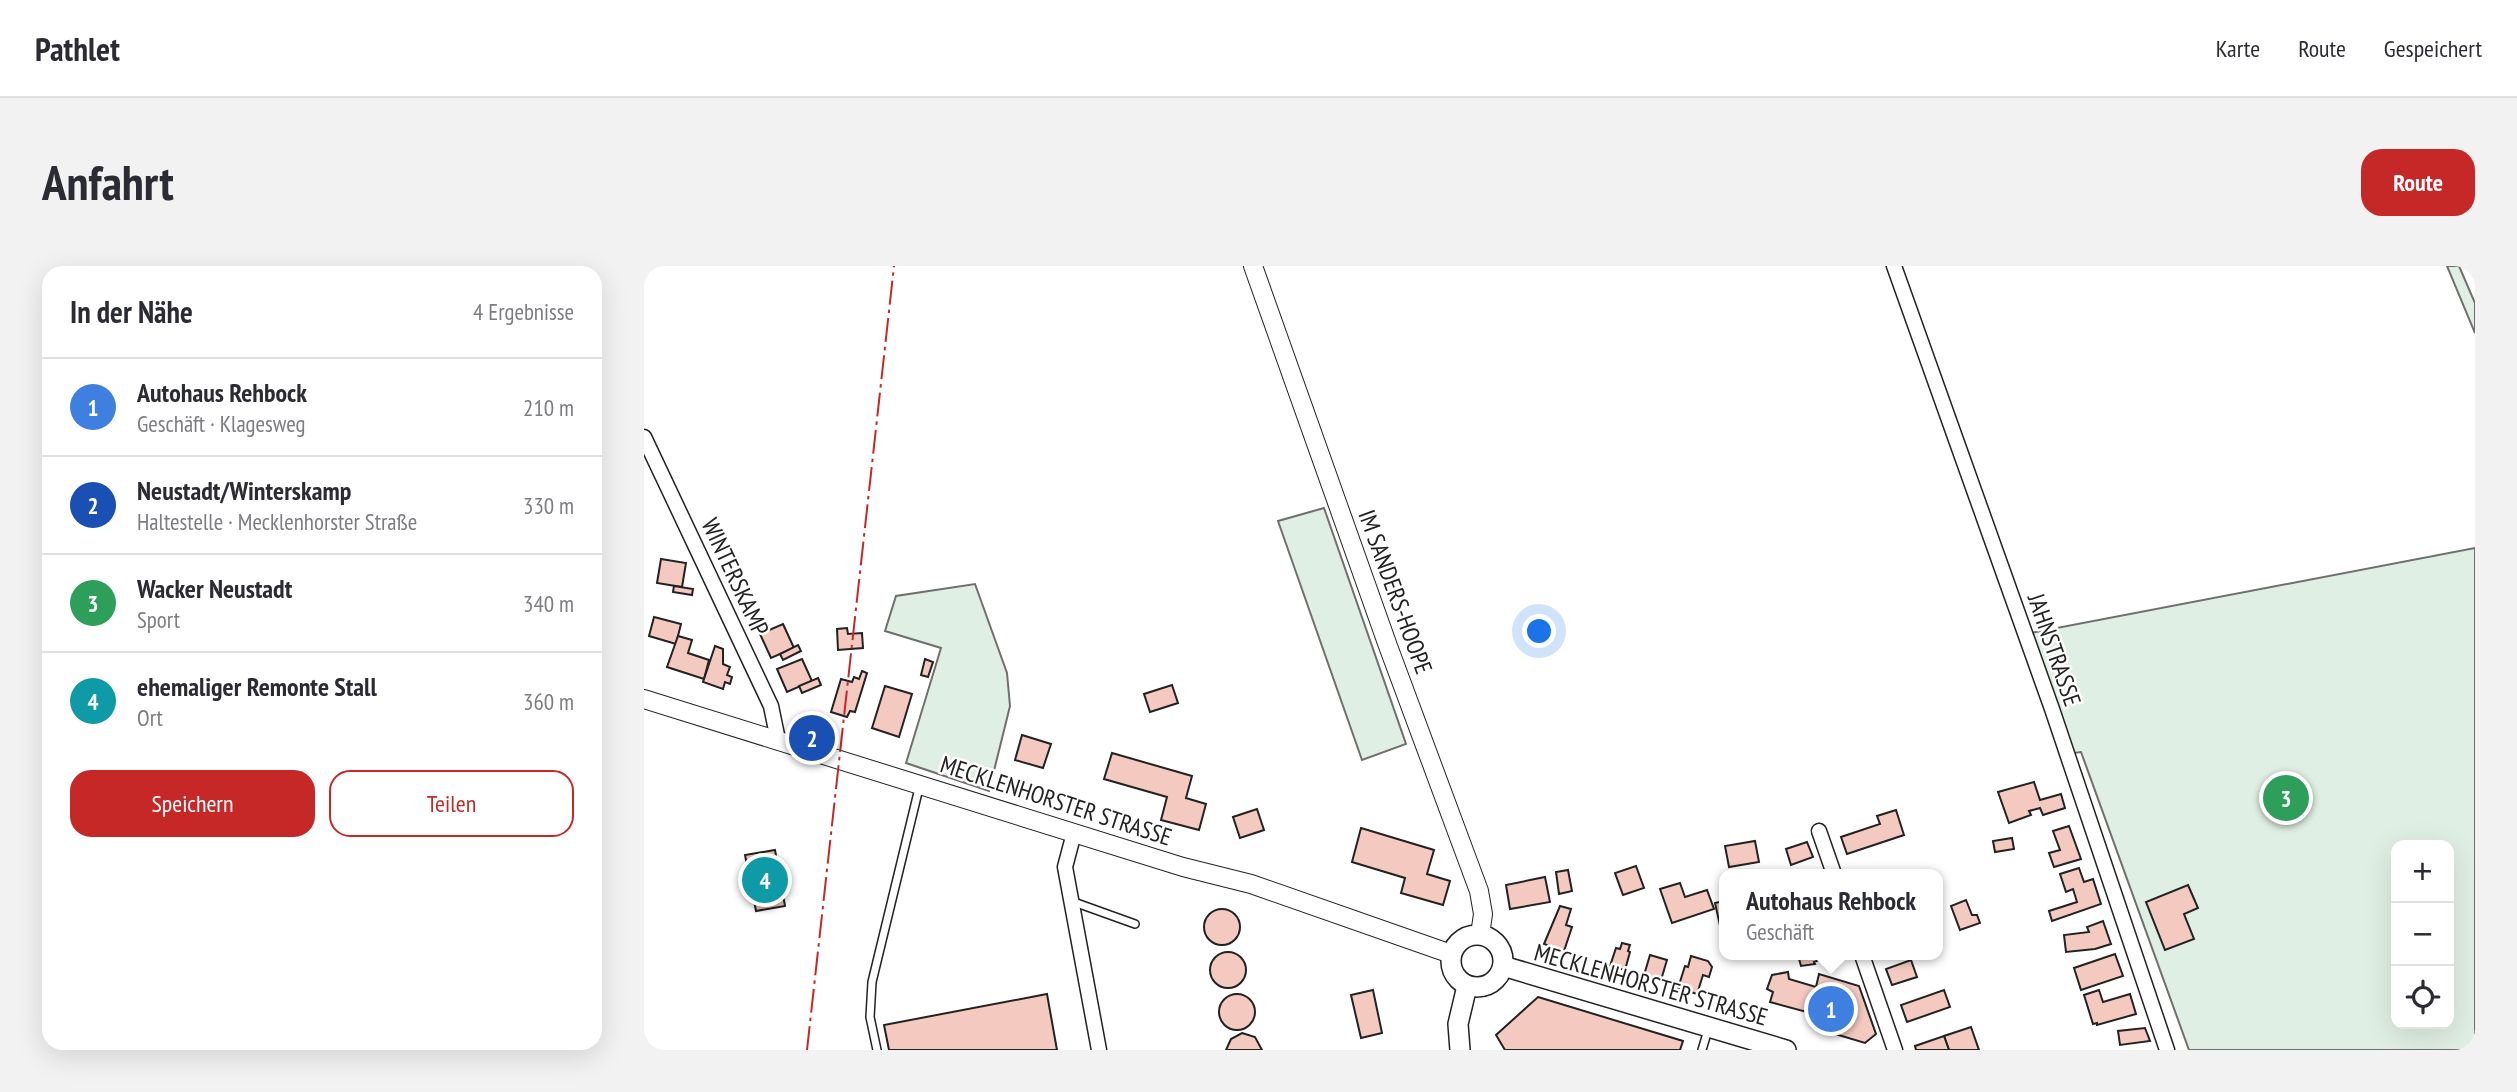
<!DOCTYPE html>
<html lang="de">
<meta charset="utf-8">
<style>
body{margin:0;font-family:"PT Sans Narrow",sans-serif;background:#f2f2f3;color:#2b2b33}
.controls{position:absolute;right:21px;bottom:21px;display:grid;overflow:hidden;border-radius:14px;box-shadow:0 7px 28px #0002}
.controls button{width:63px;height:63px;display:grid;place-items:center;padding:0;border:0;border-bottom:2px solid #e1e1e2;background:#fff;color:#2b2b33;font:35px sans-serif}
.you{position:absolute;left:896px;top:366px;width:24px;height:24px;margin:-18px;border:5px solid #fff;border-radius:50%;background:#1a73e8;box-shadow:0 0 0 10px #1a73e833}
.badge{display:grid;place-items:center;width:46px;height:46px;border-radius:50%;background:#c62828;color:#fff;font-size:23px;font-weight:700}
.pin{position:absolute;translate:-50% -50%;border:4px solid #fff;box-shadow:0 2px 7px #0006}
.popup{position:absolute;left:1075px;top:603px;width:224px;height:91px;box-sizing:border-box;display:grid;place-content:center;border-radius:14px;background:#fff;filter:drop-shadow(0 2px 5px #0005);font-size:23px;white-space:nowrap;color:#7c7c81}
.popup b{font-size:26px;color:#2b2b33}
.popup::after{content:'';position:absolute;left:50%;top:100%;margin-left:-14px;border:14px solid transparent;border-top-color:#fff}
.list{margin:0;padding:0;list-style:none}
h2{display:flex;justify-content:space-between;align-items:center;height:91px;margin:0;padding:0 28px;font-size:30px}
h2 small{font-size:23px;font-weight:400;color:#7c7c81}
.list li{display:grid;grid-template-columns:46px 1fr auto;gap:21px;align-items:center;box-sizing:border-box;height:98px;padding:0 28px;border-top:2px solid #e1e1e2}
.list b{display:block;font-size:26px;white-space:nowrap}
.list p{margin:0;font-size:23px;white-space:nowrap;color:#7c7c81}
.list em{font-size:23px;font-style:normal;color:#7c7c81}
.actions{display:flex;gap:14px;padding:21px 28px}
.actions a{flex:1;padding:16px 0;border:2px solid #c62828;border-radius:21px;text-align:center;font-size:24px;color:#c62828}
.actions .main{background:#c62828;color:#fff}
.icon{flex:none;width:38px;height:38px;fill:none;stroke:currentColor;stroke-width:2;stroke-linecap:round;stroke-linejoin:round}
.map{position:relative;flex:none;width:1831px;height:784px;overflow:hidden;border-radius:21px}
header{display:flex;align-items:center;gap:42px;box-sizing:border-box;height:98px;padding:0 35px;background:#fff;border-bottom:2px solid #e1e1e2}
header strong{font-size:33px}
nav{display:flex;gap:38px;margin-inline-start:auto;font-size:24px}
.intro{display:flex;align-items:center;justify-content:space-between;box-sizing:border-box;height:168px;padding:0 42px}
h1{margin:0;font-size:49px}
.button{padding:18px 32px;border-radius:21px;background:#c62828;color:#fff;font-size:24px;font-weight:700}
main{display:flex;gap:42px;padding:0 42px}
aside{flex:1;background:#fff;border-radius:21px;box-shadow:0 7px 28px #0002}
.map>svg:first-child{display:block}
.green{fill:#e0efe3;stroke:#6f6f6f;stroke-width:2;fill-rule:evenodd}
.building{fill:#f3c9c0;stroke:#222;stroke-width:2}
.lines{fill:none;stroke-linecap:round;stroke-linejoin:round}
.service-casing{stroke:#222;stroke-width:10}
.minor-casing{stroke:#222;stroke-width:17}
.tertiary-casing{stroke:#222;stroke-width:20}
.secondary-casing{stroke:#222;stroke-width:22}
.service{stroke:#fff;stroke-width:7}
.minor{stroke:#fff;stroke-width:14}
.tertiary{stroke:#fff;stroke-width:18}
.secondary{stroke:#fff;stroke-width:19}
.power{stroke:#c62828;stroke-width:2;stroke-dasharray:24 5 3.5 5;stroke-linecap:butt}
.labels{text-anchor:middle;stroke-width:5;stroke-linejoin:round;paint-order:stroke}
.street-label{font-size:24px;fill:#222;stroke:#fff}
</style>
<header>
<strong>Pathlet</strong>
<nav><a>Karte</a><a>Route</a><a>Gespeichert</a></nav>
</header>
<div class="intro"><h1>Anfahrt</h1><a class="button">Route</a></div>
<main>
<aside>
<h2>In der Nähe<small>4 Ergebnisse</small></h2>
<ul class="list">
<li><span class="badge" style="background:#3f7fe0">1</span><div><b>Autohaus Rehbock</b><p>Geschäft · Klagesweg</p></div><em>210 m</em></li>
<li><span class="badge" style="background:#1a4fb4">2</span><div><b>Neustadt/Winterskamp</b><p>Haltestelle · Mecklenhorster Straße</p></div><em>330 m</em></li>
<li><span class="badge" style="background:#2e9e5b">3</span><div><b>Wacker Neustadt</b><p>Sport</p></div><em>340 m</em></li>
<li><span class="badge" style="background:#0f9aa8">4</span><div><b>ehemaliger Remonte Stall</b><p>Ort</p></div><em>360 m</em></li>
</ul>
<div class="actions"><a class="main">Speichern</a><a>Teilen</a></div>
</aside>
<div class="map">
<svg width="1831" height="784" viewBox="0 0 1831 784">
<rect width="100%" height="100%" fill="#fff"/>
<g class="green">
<path d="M 1803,0 L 1815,0 L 1831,37 L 1831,67 Z"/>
<path d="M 680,242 L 762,478 L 718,494 L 634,255 Z"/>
<path d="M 1831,282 L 1831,784 L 1545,784 L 1437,486 L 1430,487 L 1387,367 ZM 1752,579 L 1805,579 L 1805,758 L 1752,758 Z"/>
<path d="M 331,318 L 363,407 L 366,440 L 345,525 L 262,497 L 297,382 L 241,365 L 252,330 Z"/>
</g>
<g class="building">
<path d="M 17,293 L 42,297 L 38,321 L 13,317 Z"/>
<path d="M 30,320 L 49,323 L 48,329 L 29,326 Z"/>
<path d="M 10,351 L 37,358 L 32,378 L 5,370 Z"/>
<path d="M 139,358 L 150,382 L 127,392 L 116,368 Z"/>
<path d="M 203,362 L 204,368 L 218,367 L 219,382 L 194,384 L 193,363 Z"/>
<path d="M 34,370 L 48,374 L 44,387 L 65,394 L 60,413 L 23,401 Z"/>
<path d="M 154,379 L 157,385 L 139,394 L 136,388 Z"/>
<path d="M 71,380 L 79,383 L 79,398 L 86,401 L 83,409 L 88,411 L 86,418 L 81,416 L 79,423 L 59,416 Z"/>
<path d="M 158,393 L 168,415 L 143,426 L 133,403 Z"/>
<path d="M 281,393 L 289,396 L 284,411 L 277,409 Z"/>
<path d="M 218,405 L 223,407 L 211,446 L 206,445 L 203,451 L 187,446 L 197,413 L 208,416 L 210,411 L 215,413 Z"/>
<path d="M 174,412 L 177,419 L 158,427 L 155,420 Z"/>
<path d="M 528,419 L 534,437 L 506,446 L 500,428 Z"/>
<path d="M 241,420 L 268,428 L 255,471 L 228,462 Z"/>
<path d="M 378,469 L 407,478 L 399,502 L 371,494 Z"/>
<path d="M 468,487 L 548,510 L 542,532 L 562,538 L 555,564 L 517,554 L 523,531 L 460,513 Z"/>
<path d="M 1390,516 L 1396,534 L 1417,528 L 1421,542 L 1399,549 L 1396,542 L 1385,545 L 1387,549 L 1365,557 L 1354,526 Z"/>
<path d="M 613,543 L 620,564 L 596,572 L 589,551 Z"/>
<path d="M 1252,544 L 1260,569 L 1203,588 L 1197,571 L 1236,558 L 1233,550 Z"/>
<path d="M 1425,560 L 1437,593 L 1410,601 L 1405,587 L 1416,584 L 1409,565 Z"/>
<path d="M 717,562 L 790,584 L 783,608 L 806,615 L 799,639 L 757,627 L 761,612 L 708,596 Z"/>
<path d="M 1368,572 L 1370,583 L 1351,586 L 1349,575 Z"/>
<path d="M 1111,575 L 1115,596 L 1085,601 L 1081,580 Z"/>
<path d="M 1163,576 L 1169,591 L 1147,599 L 1142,583 Z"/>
<path d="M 131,584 L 141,640 L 112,645 L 101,589 Z"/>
<path d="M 992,600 L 1000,622 L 979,629 L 971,607 Z"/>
<path d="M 1435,602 L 1440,616 L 1449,613 L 1457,638 L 1408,655 L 1405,645 L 1433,636 L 1429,623 L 1422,626 L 1416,608 Z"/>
<path d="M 924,604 L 928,625 L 915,628 L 912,606 Z"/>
<path d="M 901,611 L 906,636 L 866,643 L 862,619 Z"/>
<path d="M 1036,617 L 1041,631 L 1063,624 L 1070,643 L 1028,657 L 1016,623 Z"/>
<path d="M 1544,619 L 1554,642 L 1540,648 L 1550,673 L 1521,684 L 1502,636 Z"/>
<path d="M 1322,634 L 1328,649 L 1333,649 L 1336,657 L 1316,664 L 1307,640 Z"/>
<path d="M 1080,635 L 1080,663 L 1077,664 L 1071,637 Z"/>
<path d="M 916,640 L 927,643 L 922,659 L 928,661 L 920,685 L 900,678 Z"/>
<circle cx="578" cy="661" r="18"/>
<path d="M 1459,655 L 1467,678 L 1451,683 L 1422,686 L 1420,669 L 1445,666 L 1443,661 Z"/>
<path d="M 978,677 L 986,679 L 984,685 L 986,686 L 981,704 L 966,700 L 972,682 L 976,683 Z"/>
<circle cx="584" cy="704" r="18"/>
<path d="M 1471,688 L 1479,710 L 1437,724 L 1430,702 Z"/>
<path d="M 1006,689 L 1023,694 L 1017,714 L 1000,709 Z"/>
<path d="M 1154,689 L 1182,689 L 1177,690 L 1178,693 L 1170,696 L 1171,698 L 1157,700 Z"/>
<path d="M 1047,690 L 1064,695 L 1068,701 L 1065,711 L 1059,709 L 1053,728 L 1034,722 L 1041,700 L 1044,701 Z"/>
<path d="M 1267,694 L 1273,711 L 1248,719 L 1242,703 Z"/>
<path d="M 1144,706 L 1145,713 L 1172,721 L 1175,708 L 1215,720 L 1232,768 L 1221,777 L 1181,765 L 1185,752 L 1126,736 L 1129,726 L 1123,723 L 1128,709 Z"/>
<path d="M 729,724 L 738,767 L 717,772 L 707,729 Z"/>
<path d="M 1300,724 L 1306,741 L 1263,756 L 1257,739 Z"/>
<path d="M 1455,724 L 1459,736 L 1486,728 L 1492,748 L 1453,759 L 1453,757 L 1449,758 L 1440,729 Z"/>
<circle cx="593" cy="746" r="18"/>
<path d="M 403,728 L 413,784 L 245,784 L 240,759 Z"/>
<path d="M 894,731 L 1039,775 L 1036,784 L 861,784 L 852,769 Z"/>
<path d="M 1327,761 L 1335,784 L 1305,784 L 1300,770 Z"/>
<path d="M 1501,762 L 1506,775 L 1476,779 L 1474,765 Z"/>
<path d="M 598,767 L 611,771 L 618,784 L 582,784 L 587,773 Z"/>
<path d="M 1300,770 L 1305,784 L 1272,784 L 1271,780 Z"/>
</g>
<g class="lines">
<g class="service-casing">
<g id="service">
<path d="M 427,635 L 491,658"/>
<path d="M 233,784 L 226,751 L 228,716 L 276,518"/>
<path d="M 1058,784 L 1064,764"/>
</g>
</g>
<g class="minor-casing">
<g id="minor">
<path d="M 1250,0 L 1408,443 L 1523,784"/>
<path d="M 0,171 L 127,440 L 134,474"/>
<path d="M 1175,565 L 1190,608"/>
<path d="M 430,567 L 421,601 L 455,784"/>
<path d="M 1218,689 L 1251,784"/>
</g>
</g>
<g class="tertiary-casing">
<g id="tertiary">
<path d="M 609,0 L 744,380 L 835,625 L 839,648 L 836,669"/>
<path d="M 0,433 L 539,601 L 607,618 L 807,688"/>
</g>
</g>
<g class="secondary-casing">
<g id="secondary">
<circle cx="833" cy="695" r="26"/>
<path d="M 859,700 L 1142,784"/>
<path d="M 816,784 L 814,758 L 823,720"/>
</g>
</g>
<use href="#service" class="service"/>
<use href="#minor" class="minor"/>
<use href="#tertiary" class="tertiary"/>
<use href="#secondary" class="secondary"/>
<path class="power" d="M 163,784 L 250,0"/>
</g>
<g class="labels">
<g class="street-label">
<text transform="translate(91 311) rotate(65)" y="8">WINTERSKAMP</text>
<text transform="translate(751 326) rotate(70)" y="8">IM SANDERS-HOOPE</text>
<text transform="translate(1410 384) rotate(71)" y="8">JAHNSTRASSE</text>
<text transform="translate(412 535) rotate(18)" y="8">MECKLENHORSTER STRASSE</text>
<text transform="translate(1007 719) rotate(16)" y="8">MECKLENHORSTER STRASSE</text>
</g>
</g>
</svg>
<div class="controls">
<button>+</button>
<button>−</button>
<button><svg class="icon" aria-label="locate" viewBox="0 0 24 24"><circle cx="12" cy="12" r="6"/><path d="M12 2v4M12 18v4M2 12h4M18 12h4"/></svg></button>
</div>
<div class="you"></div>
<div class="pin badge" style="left:1187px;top:743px;background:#3f7fe0">1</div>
<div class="popup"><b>Autohaus Rehbock</b>Geschäft</div>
<div class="pin badge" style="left:168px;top:472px;background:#1a4fb4">2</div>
<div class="pin badge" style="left:1642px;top:532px;background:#2e9e5b">3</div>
<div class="pin badge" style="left:121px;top:614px;background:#0f9aa8">4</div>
</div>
</main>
